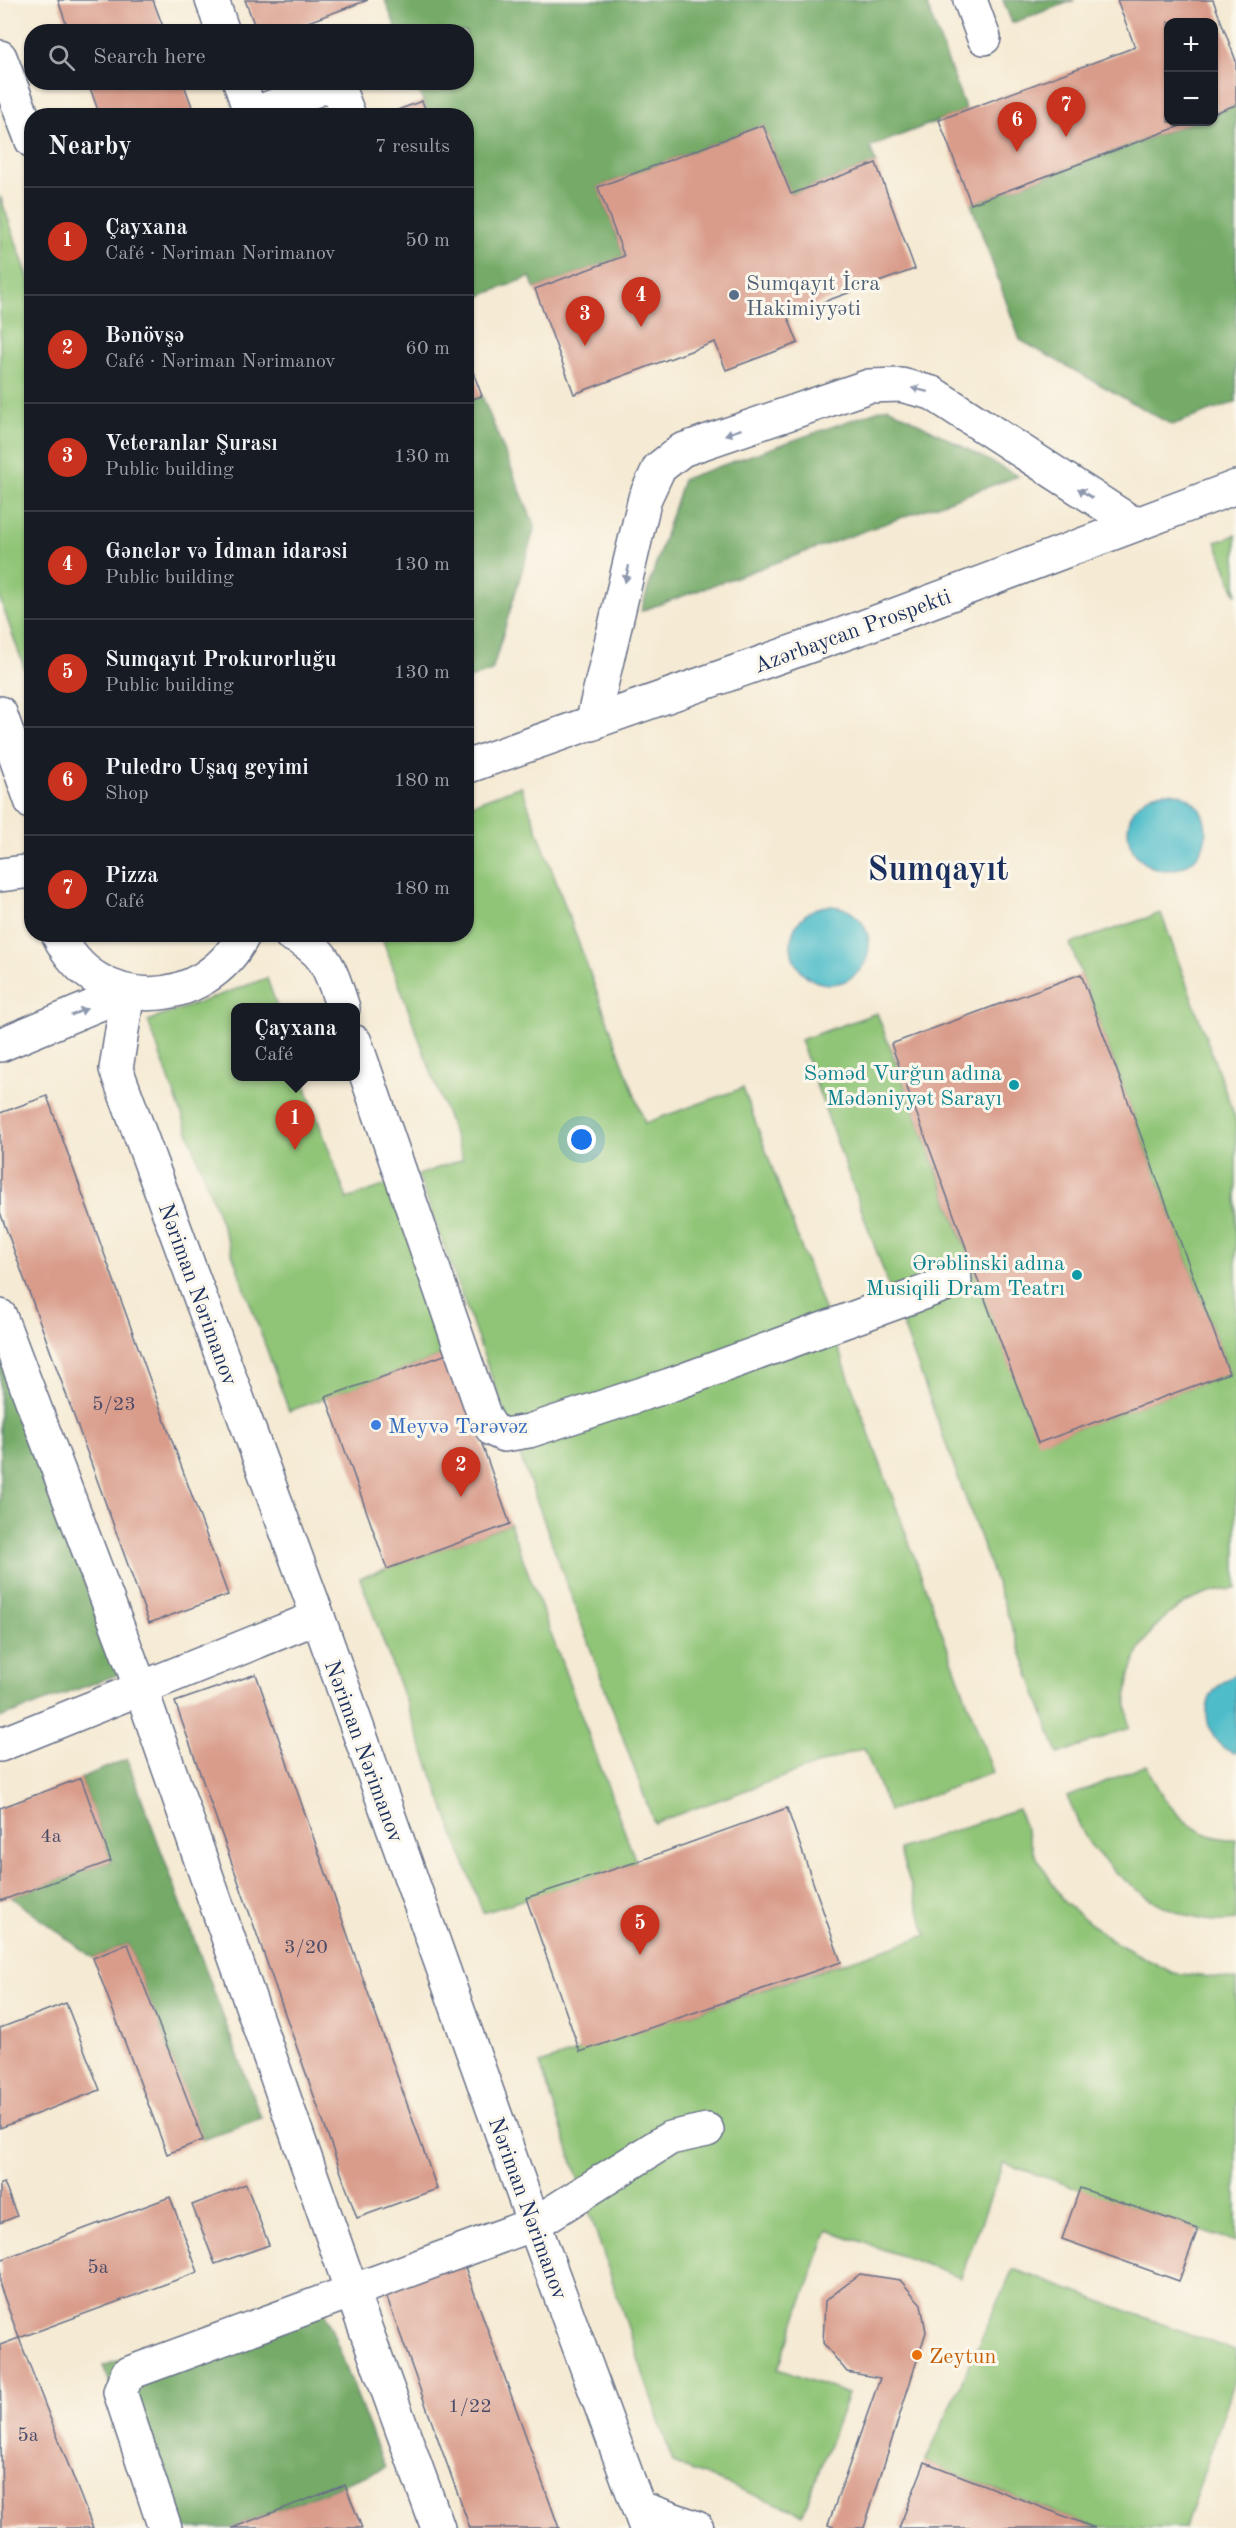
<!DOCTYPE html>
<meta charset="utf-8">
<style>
body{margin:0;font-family:"Old Standard TT",serif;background:#242831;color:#f1f3f6}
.controls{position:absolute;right:18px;top:18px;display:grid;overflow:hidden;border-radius:12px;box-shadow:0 2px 4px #0004}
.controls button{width:54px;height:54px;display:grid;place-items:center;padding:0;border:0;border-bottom:2px solid #363941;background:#171b24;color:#f1f3f6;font:30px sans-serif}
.you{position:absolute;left:582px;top:1140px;width:21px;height:21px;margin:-15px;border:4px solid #fff;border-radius:50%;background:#1a73e8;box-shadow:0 0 0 9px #1a73e833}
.badge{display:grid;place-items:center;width:39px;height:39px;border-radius:50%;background:#c8321e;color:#fff;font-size:20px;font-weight:700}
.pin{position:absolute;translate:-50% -50px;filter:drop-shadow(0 2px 3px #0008)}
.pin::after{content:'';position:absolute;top:32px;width:21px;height:18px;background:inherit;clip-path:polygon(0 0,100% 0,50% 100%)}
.popup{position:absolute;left:231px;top:1003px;width:129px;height:78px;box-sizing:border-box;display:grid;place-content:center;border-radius:12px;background:#171b24;filter:drop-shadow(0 2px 4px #0005);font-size:20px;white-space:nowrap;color:#9ea1a6}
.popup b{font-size:22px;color:#f1f3f6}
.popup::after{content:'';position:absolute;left:50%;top:100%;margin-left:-12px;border:12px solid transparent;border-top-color:#171b24}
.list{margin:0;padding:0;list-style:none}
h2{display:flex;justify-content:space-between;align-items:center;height:78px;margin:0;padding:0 24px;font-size:26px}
h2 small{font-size:20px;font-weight:400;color:#9ea1a6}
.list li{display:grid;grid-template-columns:39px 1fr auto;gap:18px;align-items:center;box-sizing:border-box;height:108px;padding:0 24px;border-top:2px solid #363941}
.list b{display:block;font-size:22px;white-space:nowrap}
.list p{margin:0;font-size:20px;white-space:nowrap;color:#9ea1a6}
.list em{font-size:20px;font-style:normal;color:#9ea1a6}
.icon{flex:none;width:33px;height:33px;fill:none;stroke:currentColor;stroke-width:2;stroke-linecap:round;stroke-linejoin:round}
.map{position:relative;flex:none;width:1236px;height:2528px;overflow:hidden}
.search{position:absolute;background:#171b24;box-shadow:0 2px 4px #0004;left:24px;top:24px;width:450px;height:66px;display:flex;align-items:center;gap:15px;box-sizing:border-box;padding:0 21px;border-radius:24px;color:#9ea1a6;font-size:22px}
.panel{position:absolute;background:#171b24;box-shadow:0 2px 4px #0004;left:24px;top:108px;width:450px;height:834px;border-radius:24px}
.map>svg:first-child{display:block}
.green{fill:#90c577;stroke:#567a6a;stroke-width:1.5}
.forest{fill:#74aa68;stroke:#486c63;stroke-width:1.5}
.water{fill:#50bdc9;stroke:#367694;stroke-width:1.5}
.building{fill:#d99c8b}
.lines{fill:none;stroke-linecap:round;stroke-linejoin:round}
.minor-casing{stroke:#677087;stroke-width:36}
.major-casing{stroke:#677087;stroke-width:36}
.minor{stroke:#fff;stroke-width:33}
.major{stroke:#fff;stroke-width:33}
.oneway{fill:#8d97ae}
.service-dot{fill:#5c6f8a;stroke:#fbf7ec;stroke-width:2}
.culture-dot{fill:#0f9aa8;stroke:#fbf7ec;stroke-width:2}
.shop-dot{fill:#3f7fe0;stroke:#fbf7ec;stroke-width:2}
.food-dot{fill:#e8710a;stroke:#fbf7ec;stroke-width:2}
.labels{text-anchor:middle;stroke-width:6;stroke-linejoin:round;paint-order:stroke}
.number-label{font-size:20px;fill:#4a4a69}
.service-label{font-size:22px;fill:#4e5e75;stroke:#fbf7ec;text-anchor:start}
.street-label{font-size:22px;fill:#1b2f5e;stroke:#fbf7ec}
.culture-label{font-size:22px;fill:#0d838f;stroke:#fbf7ec;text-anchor:end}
.shop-label{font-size:22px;fill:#366cbe;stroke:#fbf7ec;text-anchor:start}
.food-label{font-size:22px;fill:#c56008;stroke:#fbf7ec;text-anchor:start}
.town-label{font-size:34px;font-weight:bold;fill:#1b2f5e;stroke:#fbf7ec}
</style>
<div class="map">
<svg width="1236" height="2528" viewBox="0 0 1236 2528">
<rect width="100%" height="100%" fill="#fbf7ec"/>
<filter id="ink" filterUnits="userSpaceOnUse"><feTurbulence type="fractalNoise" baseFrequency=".0167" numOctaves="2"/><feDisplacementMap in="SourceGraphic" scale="12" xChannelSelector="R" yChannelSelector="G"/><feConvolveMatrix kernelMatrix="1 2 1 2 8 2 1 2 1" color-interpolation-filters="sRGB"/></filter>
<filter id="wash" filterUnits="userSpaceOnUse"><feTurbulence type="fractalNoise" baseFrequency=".008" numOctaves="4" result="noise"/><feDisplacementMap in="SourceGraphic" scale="24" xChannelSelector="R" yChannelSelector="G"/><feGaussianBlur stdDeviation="1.35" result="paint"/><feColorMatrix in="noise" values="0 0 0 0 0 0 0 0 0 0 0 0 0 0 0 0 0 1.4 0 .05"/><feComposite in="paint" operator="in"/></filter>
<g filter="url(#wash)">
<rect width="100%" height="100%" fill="#f5ead3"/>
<g class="green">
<path d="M 0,196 L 31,285 L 31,687 L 0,599 Z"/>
<path d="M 1236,535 L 1236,595 L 1216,542 Z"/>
<path d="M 521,786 L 645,1123 L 743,1088 L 993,1772 L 889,1811 L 864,1748 L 654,1823 L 418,1175 L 463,1159 L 381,935 L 466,934 L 467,806 Z"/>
<path d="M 1161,913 L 1236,1120 L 1236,1589 C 1179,1591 1130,1637 1127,1696 C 1126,1706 1128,1718 1129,1728 L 1058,1754 L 800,1040 L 877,1013 L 1039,1442 L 1229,1373 L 1070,944 Z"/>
<path d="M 267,978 L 277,1007 L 235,1008 L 235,1076 L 302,1077 L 347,1199 L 389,1184 L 450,1353 L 289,1411 L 148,1021 Z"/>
<path d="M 510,1524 L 636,1862 L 483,1913 L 360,1578 Z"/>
<path d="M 1147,1765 C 1161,1802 1192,1841 1236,1839 L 1236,1920 C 1179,1928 1123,1886 1089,1843 C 1080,1830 1074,1811 1067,1797 Z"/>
<path d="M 1018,1809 L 1034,1853 L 1064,1902 L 1111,1940 L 1173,1973 L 1236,1980 L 1236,2242 L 1003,2163 L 961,2277 L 828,2230 L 778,2369 L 848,2394 L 803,2514 L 673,2463 L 540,2064 L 927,1935 L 899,1849 Z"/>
<path d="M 1013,2269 L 1236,2351 L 1236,2377 L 1185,2528 L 1095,2528 L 925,2462 Z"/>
</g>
<g class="forest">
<path d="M 385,0 L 925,0 L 966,110 L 870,147 L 876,163 L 791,194 L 763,125 L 598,187 L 624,256 L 535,289 L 530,277 L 467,301 L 466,116 L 428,115 L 416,83 L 466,82 L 466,32 L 397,31 Z"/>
<path d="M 1003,0 L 1075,0 L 1012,23 Z"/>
<path d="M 1236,105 L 1236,402 L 1172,425 L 1020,340 L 971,204 L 1192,122 L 1214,122 L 1214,113 Z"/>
<path d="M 482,396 L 535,527 L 492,671 L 467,680 L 466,401 Z"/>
<path d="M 888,407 L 1018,476 L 641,611 L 683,479 Z"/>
<path d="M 0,1356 L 119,1674 L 0,1718 Z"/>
<path d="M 127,1759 L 261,2118 L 203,2140 L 128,1944 L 93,1958 L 11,1897 L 111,1861 L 81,1778 Z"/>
<path d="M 316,2289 L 385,2468 L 232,2528 L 170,2528 L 103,2366 Z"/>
</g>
<g class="water">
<circle cx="1167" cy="831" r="39"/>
<circle cx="830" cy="945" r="39"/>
<path d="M 1236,1674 L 1236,1753 C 1214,1749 1202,1720 1209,1700 C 1214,1687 1225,1680 1236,1674 Z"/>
</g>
<g id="blocks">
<g class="building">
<path d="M 58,0 L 153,0 L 165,32 L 69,32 Z"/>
<path d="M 245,0 L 368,0 L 281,32 L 257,32 Z"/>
<path d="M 1117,0 L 1213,0 L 1236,61 L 1236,105 L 1214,113 L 1214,22 L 1168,22 L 1168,122 L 1191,122 L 971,204 L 939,120 L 1135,47 Z"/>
<path d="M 88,82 L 183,82 L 195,115 L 100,116 Z"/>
<path d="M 422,101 L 428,116 L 384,116 L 384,115 Z"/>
<path d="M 763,125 L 791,194 L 876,163 L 915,269 L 787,315 L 798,343 L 726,370 L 715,342 L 574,394 L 535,289 L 624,256 L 598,187 Z"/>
<path d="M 466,353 L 482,396 L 466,401 Z"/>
<path d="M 1081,974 L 1229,1373 L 1038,1443 L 891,1044 Z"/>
<path d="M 47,1096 L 228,1595 L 149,1623 L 0,1212 L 0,1113 Z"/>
<path d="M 450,1353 L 510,1524 L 387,1569 L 326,1397 Z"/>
<path d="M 256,1674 L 437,2189 L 357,2218 L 175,1702 Z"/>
<path d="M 81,1778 L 111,1861 L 0,1901 L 0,1808 Z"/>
<path d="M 787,1808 L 841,1962 L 580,2052 L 526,1898 L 636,1862 Z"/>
<path d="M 128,1944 L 203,2140 L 167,2154 L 93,1958 Z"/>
<path d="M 66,2003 L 100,2090 L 0,2128 L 0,2028 Z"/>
<path d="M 4,2183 L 17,2216 L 0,2223 L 0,2184 Z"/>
<path d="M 246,2184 L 269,2245 L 215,2264 L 192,2205 Z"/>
<path d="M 1080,2188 L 1198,2229 L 1179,2281 L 1062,2239 Z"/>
<path d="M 170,2197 L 198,2272 L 19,2338 L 0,2286 L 0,2260 Z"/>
<path d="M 460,2253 L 559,2528 L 470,2528 L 381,2281 Z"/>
<path d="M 860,2274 L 900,2280 L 921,2304 L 926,2332 L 864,2528 L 836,2528 L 828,2525 L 880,2378 L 847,2372 L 823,2343 L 825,2301 Z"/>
<path d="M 19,2338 L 93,2528 L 2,2528 L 0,2345 Z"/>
<path d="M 925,2462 L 1095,2528 L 899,2528 Z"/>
<path d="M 345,2485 L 362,2528 L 232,2528 Z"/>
</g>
</g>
</g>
<g filter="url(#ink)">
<use href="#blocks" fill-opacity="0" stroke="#677087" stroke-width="1.5"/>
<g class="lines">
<g class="minor-casing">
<g id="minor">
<path d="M 212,0 L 223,32"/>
<path d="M 970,0 L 984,38"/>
<path d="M 240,82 L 251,115 L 249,116"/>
<path d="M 336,82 L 349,116"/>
<path d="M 251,115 L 336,82"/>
<path d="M 592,724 L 645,498 L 659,468 L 682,450 L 869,386 L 901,385 L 932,393 L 1134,524"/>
<path d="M 290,934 C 327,950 331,972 343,1008"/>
<path d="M 128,992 L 116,1069 L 318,1617 L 534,2224 L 646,2528"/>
<path d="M 355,1042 L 485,1418 L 493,1430 L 504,1435 L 529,1431 L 670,1385 L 955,1281"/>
<path d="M 0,1316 L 140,1686 L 351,2289 L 438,2528"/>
<path d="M 0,1745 L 318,1617"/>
<path d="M 638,2507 L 697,2528"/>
<path d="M 165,2528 L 120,2392 L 127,2374 L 534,2224 L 670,2138 L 707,2130"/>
</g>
</g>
<g class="major-casing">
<g id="major">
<path d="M 0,57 L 32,141"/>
<path d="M 0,713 L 32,803"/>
<path d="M 466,767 L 863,627 L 1236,487"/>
<path d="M 0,875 L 32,871"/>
<path d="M 58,934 C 96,1016 205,1011 244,934"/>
<path d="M 0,1045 L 128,992"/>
</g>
</g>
<use href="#minor" class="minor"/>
<use href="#major" class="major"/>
</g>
<defs><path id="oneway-solid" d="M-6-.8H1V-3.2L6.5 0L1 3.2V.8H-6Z" transform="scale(1.5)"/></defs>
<g class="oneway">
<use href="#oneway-solid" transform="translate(920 390) rotate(-166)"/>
<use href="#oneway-solid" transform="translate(733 432) rotate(161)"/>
<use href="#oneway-solid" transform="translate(1085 493) rotate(-147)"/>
<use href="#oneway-solid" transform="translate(627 574) rotate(103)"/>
<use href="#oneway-solid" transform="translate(79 1012) rotate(-23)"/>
</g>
</g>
<circle class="service-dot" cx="734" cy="295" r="6"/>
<g class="culture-dot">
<circle cx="1014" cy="1085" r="6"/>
<circle cx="1077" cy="1275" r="6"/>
</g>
<circle class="shop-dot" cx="376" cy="1425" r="6"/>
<circle class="food-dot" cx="917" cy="2355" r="6"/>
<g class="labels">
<g class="number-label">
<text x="114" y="1410">5/23</text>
<text x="51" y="1842">4a</text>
<text x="306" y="1953">3/20</text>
<text x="98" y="2273">5a</text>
<text x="470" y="2412">1/22</text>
<text x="28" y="2441">5a</text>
</g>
<g class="service-label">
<text x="746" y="290">Sumqayıt İcra<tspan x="746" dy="25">Hakimiyyəti</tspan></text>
</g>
<g class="street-label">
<text transform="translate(852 630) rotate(-20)" y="8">Azərbaycan Prospekti</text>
<text transform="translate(199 1294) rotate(70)" y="8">Nəriman Nərimanov</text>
<text transform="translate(365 1751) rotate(70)" y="8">Nəriman Nərimanov</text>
<text transform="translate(529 2208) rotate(70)" y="8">Nəriman Nərimanov</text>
</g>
<g class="culture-label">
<text x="1002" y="1080">Səməd Vurğun adına<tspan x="1002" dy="25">Mədəniyyət Sarayı</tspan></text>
<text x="1065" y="1270">Ərəblinski adına<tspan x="1065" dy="25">Musiqili Dram Teatrı</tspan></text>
</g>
<g class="shop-label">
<text x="388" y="1433">Meyvə Tərəvəz</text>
</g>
<g class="food-label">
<text x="929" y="2363">Zeytun</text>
</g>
<g class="town-label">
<text x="938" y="880">Sumqayıt</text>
</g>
</g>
</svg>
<div class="controls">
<button>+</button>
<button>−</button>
</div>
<div class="you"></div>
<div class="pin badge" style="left:295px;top:1150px">1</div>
<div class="popup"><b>Çayxana</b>Café</div>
<div class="pin badge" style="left:461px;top:1497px">2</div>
<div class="pin badge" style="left:585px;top:346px">3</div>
<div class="pin badge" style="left:641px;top:327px">4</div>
<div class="pin badge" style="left:640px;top:1955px">5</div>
<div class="pin badge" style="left:1017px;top:152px">6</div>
<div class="pin badge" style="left:1066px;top:137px">7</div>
<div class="search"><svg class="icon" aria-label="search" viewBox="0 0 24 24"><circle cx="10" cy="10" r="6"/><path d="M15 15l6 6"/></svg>Search here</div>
<section class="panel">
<h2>Nearby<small>7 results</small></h2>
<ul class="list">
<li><span class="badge">1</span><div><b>Çayxana</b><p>Café · Nəriman Nərimanov</p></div><em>50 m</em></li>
<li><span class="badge">2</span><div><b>Bənövşə</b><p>Café · Nəriman Nərimanov</p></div><em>60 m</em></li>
<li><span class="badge">3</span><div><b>Veteranlar Şurası</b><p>Public building</p></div><em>130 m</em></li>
<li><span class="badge">4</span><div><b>Gənclər və İdman idarəsi</b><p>Public building</p></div><em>130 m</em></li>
<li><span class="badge">5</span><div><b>Sumqayıt Prokurorluğu</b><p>Public building</p></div><em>130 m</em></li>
<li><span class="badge">6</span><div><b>Puledro Uşaq geyimi</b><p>Shop</p></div><em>180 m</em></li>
<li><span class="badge">7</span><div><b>Pizza</b><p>Café</p></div><em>180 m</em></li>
</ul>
</section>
</div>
